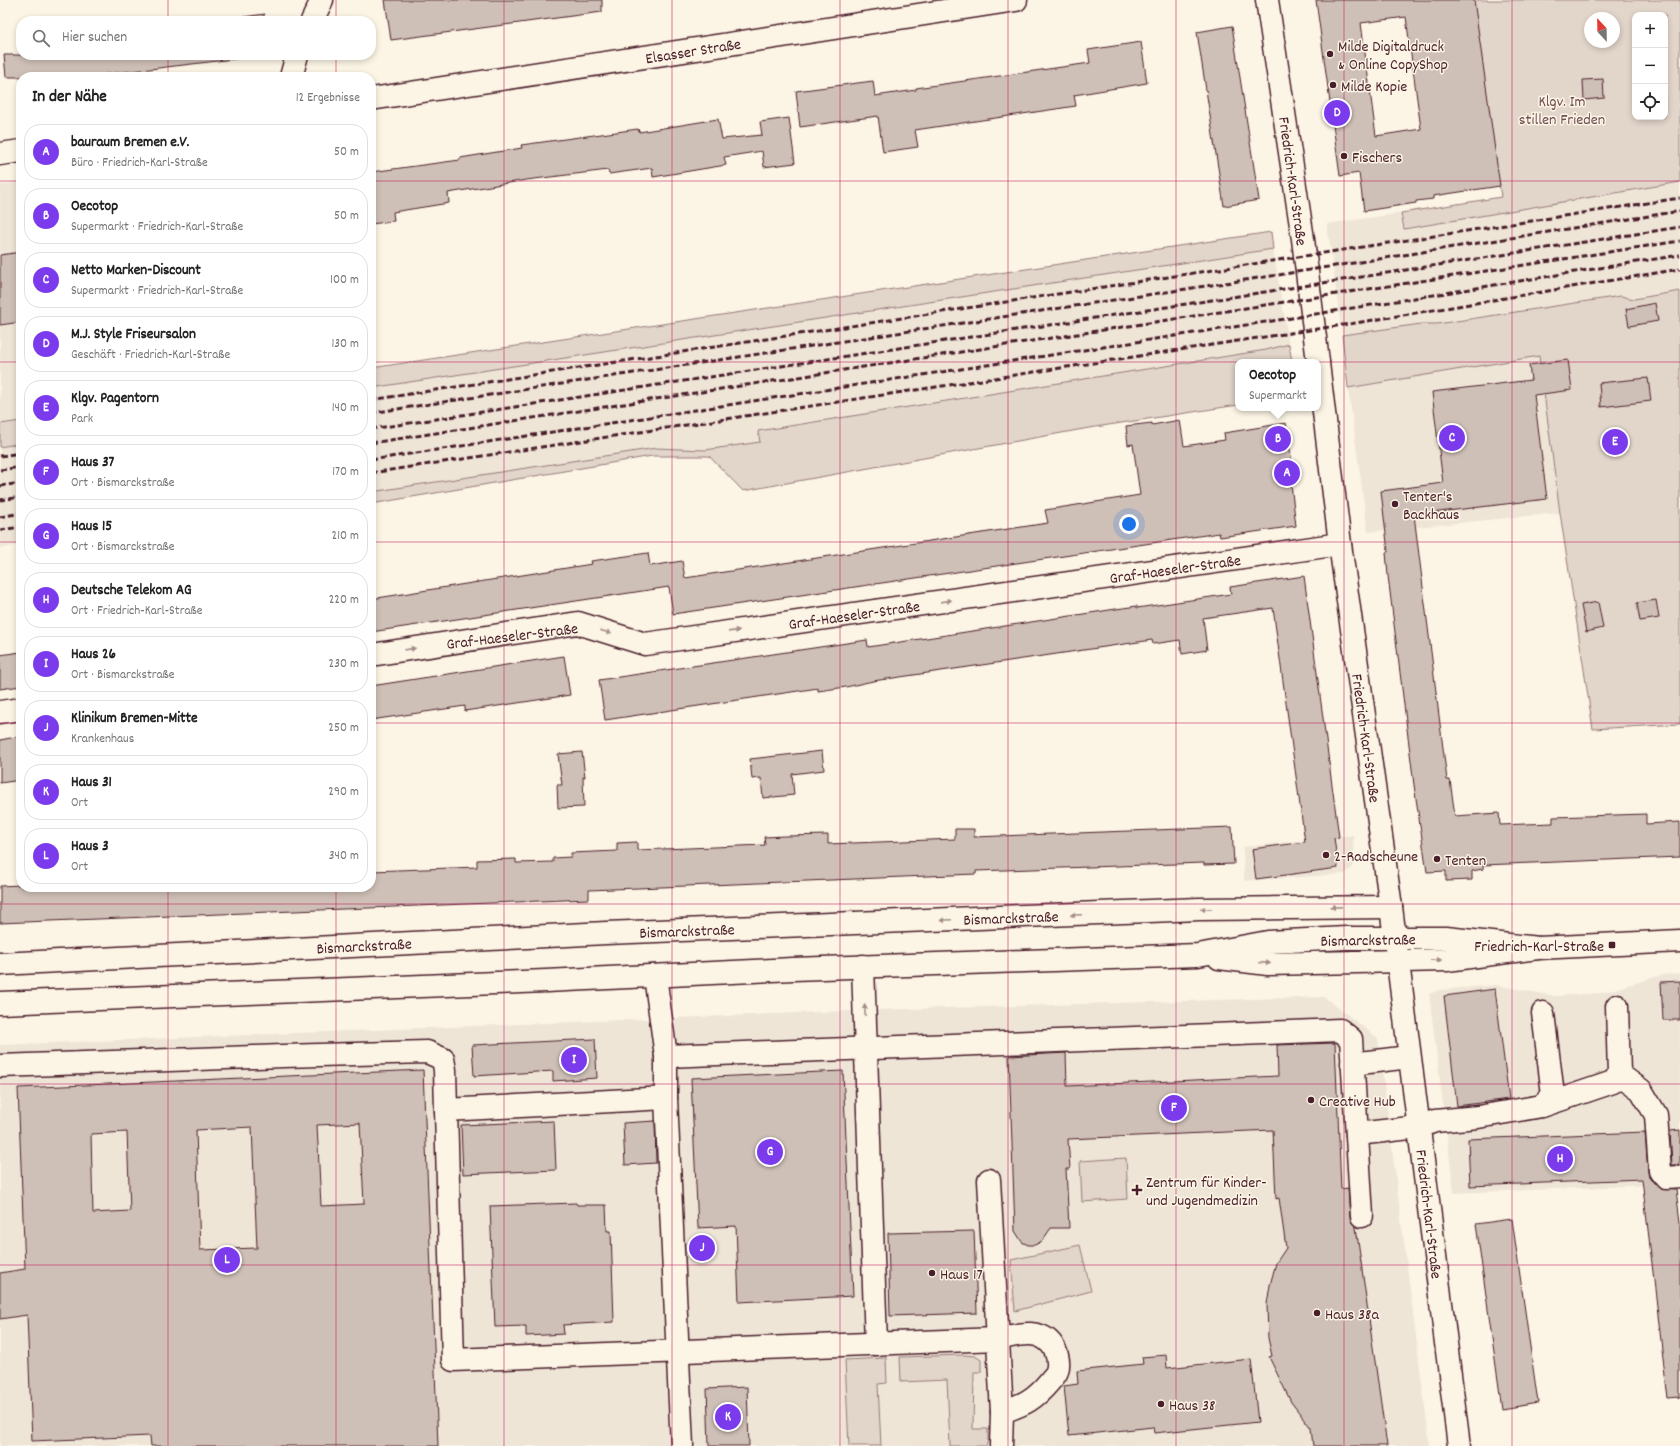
<!DOCTYPE html>
<html lang="de">
<meta charset="utf-8">
<style>
body{margin:0;font-family:Dekko,sans-serif;background:#f6f6f6;color:#222}
.controls{position:absolute;right:12px;top:12px;display:grid;overflow:hidden;border-radius:8px;box-shadow:0 2px 6px #0003}
.controls button{width:36px;height:36px;display:grid;place-items:center;padding:0;border:0;border-bottom:1px solid #e0e0e0;background:#fff;color:#222;font:20px sans-serif}
.compass{position:absolute;left:1584px;top:12px;width:36px;height:36px;border-radius:50%;background:#fff;box-shadow:0 2px 6px #0003;rotate:338deg}
.you{position:absolute;left:1129px;top:524px;width:14px;height:14px;margin:-10px;border:3px solid #fff;border-radius:50%;background:#1a73e8;box-shadow:0 0 0 6px #1a73e833}
.badge{display:grid;place-items:center;width:26px;height:26px;border-radius:50%;background:#7c3aed;color:#fff;font-size:13px;font-weight:700}
.pin{position:absolute;translate:-50% -50%;border:2px solid #fff;box-shadow:0 1px 4px #0006}
.popup{position:absolute;left:1235px;top:359px;width:86px;height:52px;box-sizing:border-box;display:grid;place-content:center;border-radius:8px;background:#fff;filter:drop-shadow(0 1px 3px #0005);font-size:13px;white-space:nowrap;color:#767676}
.popup b{font-size:15px;color:#222}
.popup::after{content:'';position:absolute;left:50%;top:100%;margin-left:-8px;border:8px solid transparent;border-top-color:#fff}
.list{margin:0;padding:0;list-style:none}
h2{display:flex;justify-content:space-between;align-items:center;height:52px;margin:0;padding:0 16px;font-size:17px}
h2 small{font-size:13px;font-weight:400;color:#767676}
.list li{display:grid;grid-template-columns:26px 1fr auto;gap:12px;align-items:center;box-sizing:border-box;height:56px;margin:0 8px 8px;padding:0 8px;border:1px solid #e0e0e0;border-radius:16px}
.list b{display:block;font-size:15px;white-space:nowrap}
.list p{margin:0;font-size:13px;white-space:nowrap;color:#767676}
.list em{font-size:13px;font-style:normal;color:#767676}
.icon{flex:none;width:22px;height:22px;fill:none;stroke:currentColor;stroke-width:2;stroke-linecap:round;stroke-linejoin:round}
.map{position:relative;flex:none;width:1680px;height:1446px;overflow:hidden}
.search{position:absolute;background:#fff;box-shadow:0 2px 6px #0003;left:16px;top:16px;width:360px;height:44px;display:flex;align-items:center;gap:10px;box-sizing:border-box;padding:0 14px;border-radius:16px;color:#767676;font-size:15px}
.panel{position:absolute;background:#fff;box-shadow:0 2px 6px #0003;left:16px;top:72px;width:360px;height:820px;border-radius:16px}
.map>svg:first-child{display:block}
.built{fill:#eee5d7}
.green{fill:#e2d5ca;stroke:#967a7a;fill-rule:evenodd}
.building{fill:#cfc0b7;stroke:#4a1f2b;fill-rule:evenodd}
.lines{fill:none;stroke-linecap:round;stroke-linejoin:round}
.minor-casing{stroke:#4a1f2b;stroke-width:25}
.major-casing{stroke:#4a1f2b;stroke-width:25}
.minor{stroke:#fcf5e5;stroke-width:22}
.major{stroke:#fcf5e5;stroke-width:22}
.rail{stroke:#4a1f2b;stroke-width:3;stroke-dasharray:6 3;stroke-linecap:butt}
.oneway{fill:#a38a88}
.grid{fill:none;stroke:#c2185b;stroke-width:1;stroke-opacity:0.55}
.poi-dot{fill:#4a1f2b;stroke:#fcf5e5;stroke-width:1.5}
.labels{text-anchor:middle;stroke-width:3;stroke-linejoin:round;paint-order:stroke}
.poi-label{font-size:16px;fill:#4a1f2b;stroke:#fcf5e5;text-anchor:start}
.street-label{font-size:16px;fill:#4a1f2b;stroke:#fcf5e5}
.park-label{font-size:16px;fill:#704c53;stroke:#fcf5e5}
</style>
<div class="map">
<svg width="1680" height="1446" viewBox="0 0 1680 1446">
<rect width="100%" height="100%" fill="#fcf5e5"/>
<filter id="ink" filterUnits="userSpaceOnUse"><feTurbulence type="fractalNoise" baseFrequency=".025" numOctaves="2"/><feDisplacementMap in="SourceGraphic" scale="8" xChannelSelector="R" yChannelSelector="G"/><feConvolveMatrix kernelMatrix="1 2 1 2 8 2 1 2 1" color-interpolation-filters="sRGB"/></filter>
<g filter="url(#ink)">
<g class="built">
<path d="M 21,181 L 21,421 L 0,424 L 0,185 Z"/>
<path d="M 1680,182 L 1680,291 L 1634,299 L 1621,296 L 1437,324 L 1421,324 L 1342,335 L 1327,224 L 1401,213 L 1404,229 Z"/>
<path d="M 1273,249 L 1289,344 L 1266,350 L 758,431 L 761,442 L 705,450 L 656,448 L 371,492 L 371,388 Z"/>
<path d="M 1539,356 L 1560,513 L 1368,532 L 1348,388 Z"/>
<path d="M 21,443 L 21,545 L 0,548 L 0,447 Z"/>
<path d="M 1353,835 L 1354,866 L 1345,874 L 1244,881 L 1243,847 Z"/>
<path d="M 1680,973 L 1680,1184 L 1454,1193 L 1429,994 L 1439,990 L 1496,985 L 1555,996 L 1601,993 L 1662,975 Z"/>
<path d="M 1324,997 L 1378,1038 L 1430,1446 L 0,1446 L 0,1045 L 872,1010 Z"/>
</g>
<g class="green">
<path d="M 1473,0 L 1680,0 L 1680,182 L 1404,229 L 1401,213 L 1501,197 ZM 1635,15 L 1665,15 L 1665,117 L 1635,117 ZM 1590,18 L 1614,18 L 1614,42 L 1590,42 Z"/>
<path d="M 1271,232 L 1273,249 L 371,388 L 371,368 Z"/>
<path d="M 1680,291 L 1680,724 L 1593,729 L 1560,513 L 1539,356 L 1348,388 L 1342,335 L 1421,324 L 1437,324 L 1621,296 L 1634,299 Z"/>
<path d="M 1289,344 L 1292,362 L 1238,362 L 1238,405 L 1089,428 L 743,491 L 709,456 L 652,456 L 371,504 L 371,492 L 656,448 L 705,450 L 760,442 L 758,431 L 1266,350 Z"/>
<path d="M 21,421 L 21,443 L 0,447 L 0,424 Z"/>
<path d="M 1126,1158 L 1128,1199 L 1082,1202 L 1080,1161 Z"/>
<path d="M 1080,1245 L 1091,1291 L 1015,1311 L 1011,1260 Z"/>
<path d="M 964,1355 L 975,1356 L 981,1360 L 981,1372 L 974,1372 L 973,1429 L 988,1429 L 988,1441 L 986,1446 L 950,1446 L 947,1380 L 901,1382 L 900,1357 Z"/>
<path d="M 886,1358 L 887,1383 L 878,1384 L 881,1446 L 849,1446 L 845,1360 Z"/>
</g>
<g class="building">
<path d="M 385,0 L 602,0 L 602,12 L 391,40 Z"/>
<path d="M 1316,0 L 1474,0 L 1500,186 L 1433,196 L 1433,199 L 1416,201 L 1416,203 L 1364,211 L 1359,173 L 1340,176 ZM 1406,17 L 1421,129 L 1376,136 L 1361,23 Z"/>
<path d="M 265,14 L 260,21 L 211,21 L 228,19 Z"/>
<path d="M 1232,26 L 1259,200 L 1224,206 L 1197,32 Z"/>
<path d="M 1141,42 L 1147,83 L 1074,95 L 1076,106 L 915,130 L 918,147 L 883,152 L 878,116 L 800,127 L 796,91 L 873,81 L 875,96 L 916,90 L 916,88 L 1090,63 L 1088,50 Z"/>
<path d="M 4,55 L 251,55 L 251,57 L 82,77 L 6,77 Z"/>
<path d="M 1603,79 L 1604,98 L 1584,100 L 1583,80 Z"/>
<path d="M 789,118 L 795,163 L 764,167 L 762,151 L 724,157 L 726,165 L 653,177 L 652,168 L 609,174 L 608,170 L 526,180 L 448,193 L 449,203 L 393,212 L 394,221 L 371,224 L 371,172 L 460,160 L 460,158 L 522,148 L 521,145 L 638,129 L 639,132 L 718,119 L 722,139 L 762,135 L 760,122 Z"/>
<path d="M 21,252 L 21,322 L 0,325 L 0,255 Z"/>
<path d="M 1655,303 L 1658,321 L 1629,326 L 1626,309 Z"/>
<path d="M 1568,360 L 1572,390 L 1534,395 L 1547,499 L 1414,515 L 1447,780 L 1450,780 L 1455,816 L 1499,813 L 1500,825 L 1553,823 L 1553,817 L 1646,814 L 1646,824 L 1680,822 L 1680,857 L 1483,865 L 1483,869 L 1472,871 L 1472,880 L 1446,881 L 1446,871 L 1427,872 L 1414,785 L 1388,576 L 1386,552 L 1388,552 L 1381,491 L 1443,483 L 1432,392 L 1531,380 L 1529,365 Z"/>
<path d="M 1648,378 L 1651,401 L 1601,407 L 1599,383 Z"/>
<path d="M 1180,420 L 1184,446 L 1225,440 L 1224,433 L 1286,423 L 1295,483 L 1291,484 L 1296,526 L 1220,537 L 1219,533 L 673,614 L 669,587 L 371,632 L 371,599 L 592,564 L 591,561 L 648,553 L 650,566 L 682,561 L 685,578 L 1048,523 L 1045,510 L 1140,495 L 1133,444 L 1128,445 L 1126,426 L 1152,423 L 1152,425 Z"/>
<path d="M 1304,576 L 1339,837 L 1334,838 L 1338,868 L 1256,879 L 1252,849 L 1305,842 L 1273,608 L 1203,618 L 1207,650 L 1182,654 L 1180,640 L 1153,644 L 1152,640 L 873,681 L 846,687 L 818,691 L 818,688 L 605,720 L 599,680 L 867,640 L 868,647 L 1116,609 L 1137,606 L 1137,608 L 1231,594 L 1230,587 Z"/>
<path d="M 1656,600 L 1659,618 L 1640,621 L 1637,603 Z"/>
<path d="M 1598,602 L 1603,628 L 1586,632 L 1581,605 Z"/>
<path d="M 21,652 L 21,686 L 0,689 L 0,655 Z"/>
<path d="M 564,656 L 570,695 L 465,711 L 465,706 L 371,720 L 371,686 Z"/>
<path d="M 21,736 L 21,780 L 0,783 L 0,740 Z"/>
<path d="M 822,751 L 824,770 L 792,774 L 794,795 L 763,798 L 761,778 L 752,779 L 750,759 Z"/>
<path d="M 582,752 L 585,777 L 583,777 L 584,807 L 558,808 L 557,785 L 562,785 L 558,754 Z"/>
<path d="M 1232,827 L 1234,864 L 1204,865 L 1204,863 L 976,871 L 976,874 L 589,890 L 589,899 L 0,923 L 0,886 L 21,885 L 21,887 L 371,887 L 371,871 L 477,867 L 477,860 L 516,859 L 516,863 L 553,862 L 553,858 L 571,857 L 571,853 L 617,851 L 617,843 L 637,842 L 637,850 L 765,845 L 764,837 L 785,836 L 828,835 L 828,844 L 955,839 L 955,829 L 974,829 L 974,837 Z"/>
<path d="M 1680,981 L 1680,1020 L 1663,1020 L 1661,982 Z"/>
<path d="M 1495,989 L 1509,1099 L 1457,1106 L 1444,996 Z"/>
<path d="M 595,1039 L 597,1078 L 553,1081 L 553,1071 L 474,1076 L 472,1045 Z"/>
<path d="M 1335,1043 L 1341,1189 L 1348,1188 L 1350,1217 L 1352,1223 L 1356,1227 L 1387,1446 L 1313,1446 L 1311,1428 L 1291,1402 L 1269,1357 L 1272,1356 L 1268,1338 L 1267,1304 L 1270,1285 L 1276,1263 L 1286,1248 L 1279,1198 L 1276,1199 L 1273,1130 L 1068,1139 L 1070,1169 L 1066,1169 L 1069,1228 L 1051,1228 L 1042,1241 L 1035,1245 L 1028,1245 L 1022,1242 L 1015,1231 L 1009,1056 L 1066,1053 L 1067,1086 L 1278,1076 L 1277,1045 Z"/>
<path d="M 423,1070 L 438,1446 L 151,1446 L 150,1436 L 32,1441 L 27,1315 L 0,1319 L 0,1273 L 25,1269 L 18,1088 ZM 360,1123 L 364,1204 L 321,1206 L 317,1125 ZM 252,1127 L 257,1248 L 200,1250 L 196,1130 ZM 127,1132 L 130,1211 L 93,1213 L 91,1134 Z"/>
<path d="M 843,1071 L 853,1296 L 739,1302 L 736,1226 L 698,1228 L 691,1078 Z"/>
<path d="M 554,1121 L 556,1170 L 463,1174 L 461,1125 Z"/>
<path d="M 655,1121 L 656,1163 L 625,1165 L 623,1123 Z"/>
<path d="M 1680,1130 L 1680,1165 L 1672,1165 L 1670,1131 Z"/>
<path d="M 1645,1132 L 1648,1172 L 1650,1179 L 1661,1189 L 1676,1190 L 1680,1222 L 1680,1398 L 1668,1399 L 1642,1179 L 1470,1186 L 1468,1139 Z"/>
<path d="M 576,1203 L 577,1205 L 606,1205 L 607,1231 L 611,1231 L 614,1322 L 563,1325 L 564,1334 L 526,1336 L 526,1326 L 495,1327 L 490,1206 Z"/>
<path d="M 1512,1219 L 1538,1403 L 1502,1409 L 1476,1224 Z"/>
<path d="M 974,1231 L 977,1313 L 890,1316 L 888,1233 Z"/>
<path d="M 1166,1355 L 1167,1368 L 1251,1359 L 1258,1422 L 1154,1433 L 1153,1427 L 1069,1436 L 1064,1386 L 1078,1384 L 1077,1371 L 1143,1364 L 1142,1357 Z"/>
<path d="M 747,1387 L 749,1446 L 709,1446 L 707,1389 Z"/>
</g>
<g class="lines">
<g class="minor-casing">
<g id="minor">
<path d="M 1267,0 L 1303,239 L 1318,362"/>
<path d="M 312,21 L 322,0"/>
<path d="M 291,77 L 297,55"/>
<path d="M 371,99 L 1016,0"/>
<path d="M 0,154 L 21,151"/>
<path d="M 1318,363 L 1340,544 L 1391,907 L 1459,1446"/>
<path d="M 371,655 L 578,623 L 645,644 L 1340,544"/>
<path d="M 0,712 L 21,709"/>
<path d="M 0,964 L 606,933 L 1199,909 L 1391,907"/>
<path d="M 863,966 L 876,1344"/>
<path d="M 666,1056 L 1340,1030 L 1351,1039 L 1362,1216"/>
<path d="M 1352,1064 L 1409,1057"/>
<path d="M 0,1066 L 283,1056 L 427,1052 L 443,1059 L 445,1070 L 446,1110 L 666,1098 L 666,1056 L 655,976"/>
<path d="M 1619,1074 L 1641,1090 L 1656,1115 L 1660,1171 L 1666,1178 L 1680,1177"/>
<path d="M 666,1098 L 682,1446"/>
<path d="M 1542,1106 L 1613,1082 L 1619,1074 L 1617,1006"/>
<path d="M 446,1110 L 453,1360 L 998,1339 C 1018,1334 1044,1327 1055,1350 C 1058,1357 1059,1365 1057,1371 C 1056,1375 1052,1378 1050,1381 C 1034,1400 1025,1404 1002,1412"/>
<path d="M 1357,1134 L 1419,1127 L 1435,1121 L 1478,1117 L 1542,1106 L 1553,1095 L 1543,1013"/>
<path d="M 989,1180 L 1002,1412 L 1001,1446"/>
</g>
</g>
<g class="major-casing">
<g id="major">
<path d="M 1219,958 L 1268,964 L 1447,960 L 1538,948 L 1680,941"/>
<path d="M 0,1003 L 546,981 L 793,969 L 1198,955 L 1268,942 L 1346,938 L 1446,938 L 1538,948"/>
</g>
</g>
<use href="#minor" class="minor"/>
<use href="#major" class="major"/>
<g class="rail">
<path d="M 371,400 L 1680,198"/>
<path d="M 371,413 L 1278,275 L 1680,211"/>
<path d="M 371,429 L 1336,281 L 1680,227"/>
<path d="M 371,443 L 1680,241"/>
<path d="M 0,456 L 21,453"/>
<path d="M 371,460 L 1285,319 L 1680,255"/>
<path d="M 0,470 L 21,467"/>
<path d="M 371,473 L 1343,325 L 1680,269"/>
<path d="M 0,486 L 21,483"/>
<path d="M 0,500 L 21,497"/>
<path d="M 0,517 L 21,513"/>
<path d="M 0,530 L 21,527"/>
</g>
</g>
<defs><path id="oneway-solid" d="M-6-.8H1V-3.2L6.5 0L1 3.2V.8H-6Z"/></defs>
<g class="oneway">
<use href="#oneway-solid" transform="translate(946 601) rotate(-8)"/>
<use href="#oneway-solid" transform="translate(734 631) rotate(-8)"/>
<use href="#oneway-solid" transform="translate(606 632) rotate(17)"/>
<use href="#oneway-solid" transform="translate(410 649) rotate(-9)"/>
<use href="#oneway-solid" transform="translate(1336 907) rotate(179)"/>
<use href="#oneway-solid" transform="translate(1206 909) rotate(179)"/>
<use href="#oneway-solid" transform="translate(1076 915) rotate(178)"/>
<use href="#oneway-solid" transform="translate(946 920) rotate(178)"/>
<use href="#oneway-solid" transform="translate(1436 960) rotate(-1)"/>
<use href="#oneway-solid" transform="translate(1265 963) rotate(5)"/>
<use href="#oneway-solid" transform="translate(865 1010) rotate(-92)"/>
</g>
</g>
<path class="grid" d="M 168,0 L 168,21M 336,0 L 336,21M 504,0 L 504,1446M 672,0 L 672,1446M 840,0 L 840,1446M 1008,0 L 1008,1446M 1176,0 L 1176,1446M 1344,0 L 1344,1446M 1512,0 L 1512,1446M 168,55 L 168,77M 336,55 L 336,77M 0,181 L 21,181M 371,181 L 1680,181M 0,362 L 21,362M 371,362 L 1680,362M 0,542 L 21,542M 371,542 L 1680,542M 0,723 L 21,723M 371,723 L 1680,723M 168,887 L 168,1446M 336,887 L 336,1446M 0,904 L 1680,904M 0,1084 L 1680,1084M 0,1265 L 1680,1265"/>
<g class="poi-dot">
<circle cx="1330" cy="54" r="4"/>
<circle cx="1333" cy="85" r="4"/>
<circle cx="1344" cy="156" r="4"/>
<circle cx="1395" cy="504" r="4"/>
<circle cx="1326" cy="855" r="4"/>
<circle cx="1437" cy="859" r="4"/>
<rect x="1608" y="941" width="8" height="8" rx="2"/>
<circle cx="1311" cy="1100" r="4"/>
<path d="M1135 1184h4v4h4v4h-4v4h-4v-4h-4v-4h4z"/>
<circle cx="932" cy="1273" r="4"/>
<circle cx="1317" cy="1313" r="4"/>
<circle cx="1161" cy="1404" r="4"/>
</g>
<g class="labels">
<g class="poi-label">
<text x="1338" y="51">Milde Digitaldruck<tspan x="1338" dy="18">&amp; Online CopyShop</tspan></text>
<text x="1341" y="91">Milde Kopie</text>
<text x="1352" y="162">Fischers</text>
<text x="1403" y="501">Tenter's<tspan x="1403" dy="18">Backhaus</tspan></text>
<text x="1334" y="861">2-Radscheune</text>
<text x="1445" y="865">Tenten</text>
<text x="1604" y="951" text-anchor="end">Friedrich-Karl-Straße</text>
<text x="1319" y="1106">Creative Hub</text>
<text x="1146" y="1187">Zentrum für Kinder-<tspan x="1146" dy="18">und Jugendmedizin</tspan></text>
<text x="940" y="1279">Haus 17</text>
<text x="1325" y="1319">Haus 38a</text>
<text x="1169" y="1410">Haus 38</text>
</g>
<g class="street-label">
<text transform="translate(693 50) rotate(-9)" y="6">Elsasser Straße</text>
<text transform="translate(1294 181) rotate(82)" y="6">Friedrich-Karl-Straße</text>
<text transform="translate(1175 568) rotate(-8)" y="6">Graf-Haeseler-Straße</text>
<text transform="translate(854 614) rotate(-8)" y="6">Graf-Haeseler-Straße</text>
<text transform="translate(512 635) rotate(-7)" y="6">Graf-Haeseler-Straße</text>
<text transform="translate(1367 738) rotate(82)" y="6">Friedrich-Karl-Straße</text>
<text transform="translate(1011 917) rotate(-2)" y="6">Bismarckstraße</text>
<text transform="translate(687 930) rotate(-2)" y="6">Bismarckstraße</text>
<text transform="translate(1368 939) rotate(-1)" y="6">Bismarckstraße</text>
<text transform="translate(364 945) rotate(-3)" y="6">Bismarckstraße</text>
<text transform="translate(1430 1214) rotate(83)" y="6">Friedrich-Karl-Straße</text>
</g>
<g class="park-label">
<text x="1562" y="106">Klgv. Im<tspan x="1562" dy="18">stillen Frieden</tspan></text>
</g>
</g>
</svg>
<div class="controls">
<button>+</button>
<button>−</button>
<button><svg class="icon" aria-label="locate" viewBox="0 0 24 24"><circle cx="12" cy="12" r="6"/><path d="M12 2v4M12 18v4M2 12h4M18 12h4"/></svg></button>
</div>
<svg class="compass" viewBox="-18 -18 36 36"><path d="M0-13l5 13h-10z" fill="#e53935"/><path d="M0 13l5-13h-10z" fill="#767676"/></svg>
<div class="you"></div>
<div class="pin badge" style="left:1287px;top:473px">A</div>
<div class="pin badge" style="left:1278px;top:439px">B</div>
<div class="popup"><b>Oecotop</b>Supermarkt</div>
<div class="pin badge" style="left:1452px;top:438px">C</div>
<div class="pin badge" style="left:1337px;top:113px">D</div>
<div class="pin badge" style="left:1615px;top:442px">E</div>
<div class="pin badge" style="left:1174px;top:1108px">F</div>
<div class="pin badge" style="left:770px;top:1152px">G</div>
<div class="pin badge" style="left:1560px;top:1159px">H</div>
<div class="pin badge" style="left:574px;top:1060px">I</div>
<div class="pin badge" style="left:702px;top:1248px">J</div>
<div class="pin badge" style="left:728px;top:1417px">K</div>
<div class="pin badge" style="left:227px;top:1260px">L</div>
<div class="search"><svg class="icon" aria-label="search" viewBox="0 0 24 24"><circle cx="10" cy="10" r="6"/><path d="M15 15l6 6"/></svg>Hier suchen</div>
<section class="panel">
<h2>In der Nähe<small>12 Ergebnisse</small></h2>
<ul class="list">
<li><span class="badge">A</span><div><b>bauraum Bremen e.V.</b><p>Büro · Friedrich-Karl-Straße</p></div><em>50 m</em></li>
<li><span class="badge">B</span><div><b>Oecotop</b><p>Supermarkt · Friedrich-Karl-Straße</p></div><em>50 m</em></li>
<li><span class="badge">C</span><div><b>Netto Marken-Discount</b><p>Supermarkt · Friedrich-Karl-Straße</p></div><em>100 m</em></li>
<li><span class="badge">D</span><div><b>M.J. Style Friseursalon</b><p>Geschäft · Friedrich-Karl-Straße</p></div><em>130 m</em></li>
<li><span class="badge">E</span><div><b>Klgv. Pagentorn</b><p>Park</p></div><em>140 m</em></li>
<li><span class="badge">F</span><div><b>Haus 37</b><p>Ort · Bismarckstraße</p></div><em>170 m</em></li>
<li><span class="badge">G</span><div><b>Haus 15</b><p>Ort · Bismarckstraße</p></div><em>210 m</em></li>
<li><span class="badge">H</span><div><b>Deutsche Telekom AG</b><p>Ort · Friedrich-Karl-Straße</p></div><em>220 m</em></li>
<li><span class="badge">I</span><div><b>Haus 26</b><p>Ort · Bismarckstraße</p></div><em>230 m</em></li>
<li><span class="badge">J</span><div><b>Klinikum Bremen-Mitte</b><p>Krankenhaus</p></div><em>250 m</em></li>
<li><span class="badge">K</span><div><b>Haus 31</b><p>Ort</p></div><em>290 m</em></li>
<li><span class="badge">L</span><div><b>Haus 3</b><p>Ort</p></div><em>340 m</em></li>
</ul>
</section>
</div>
